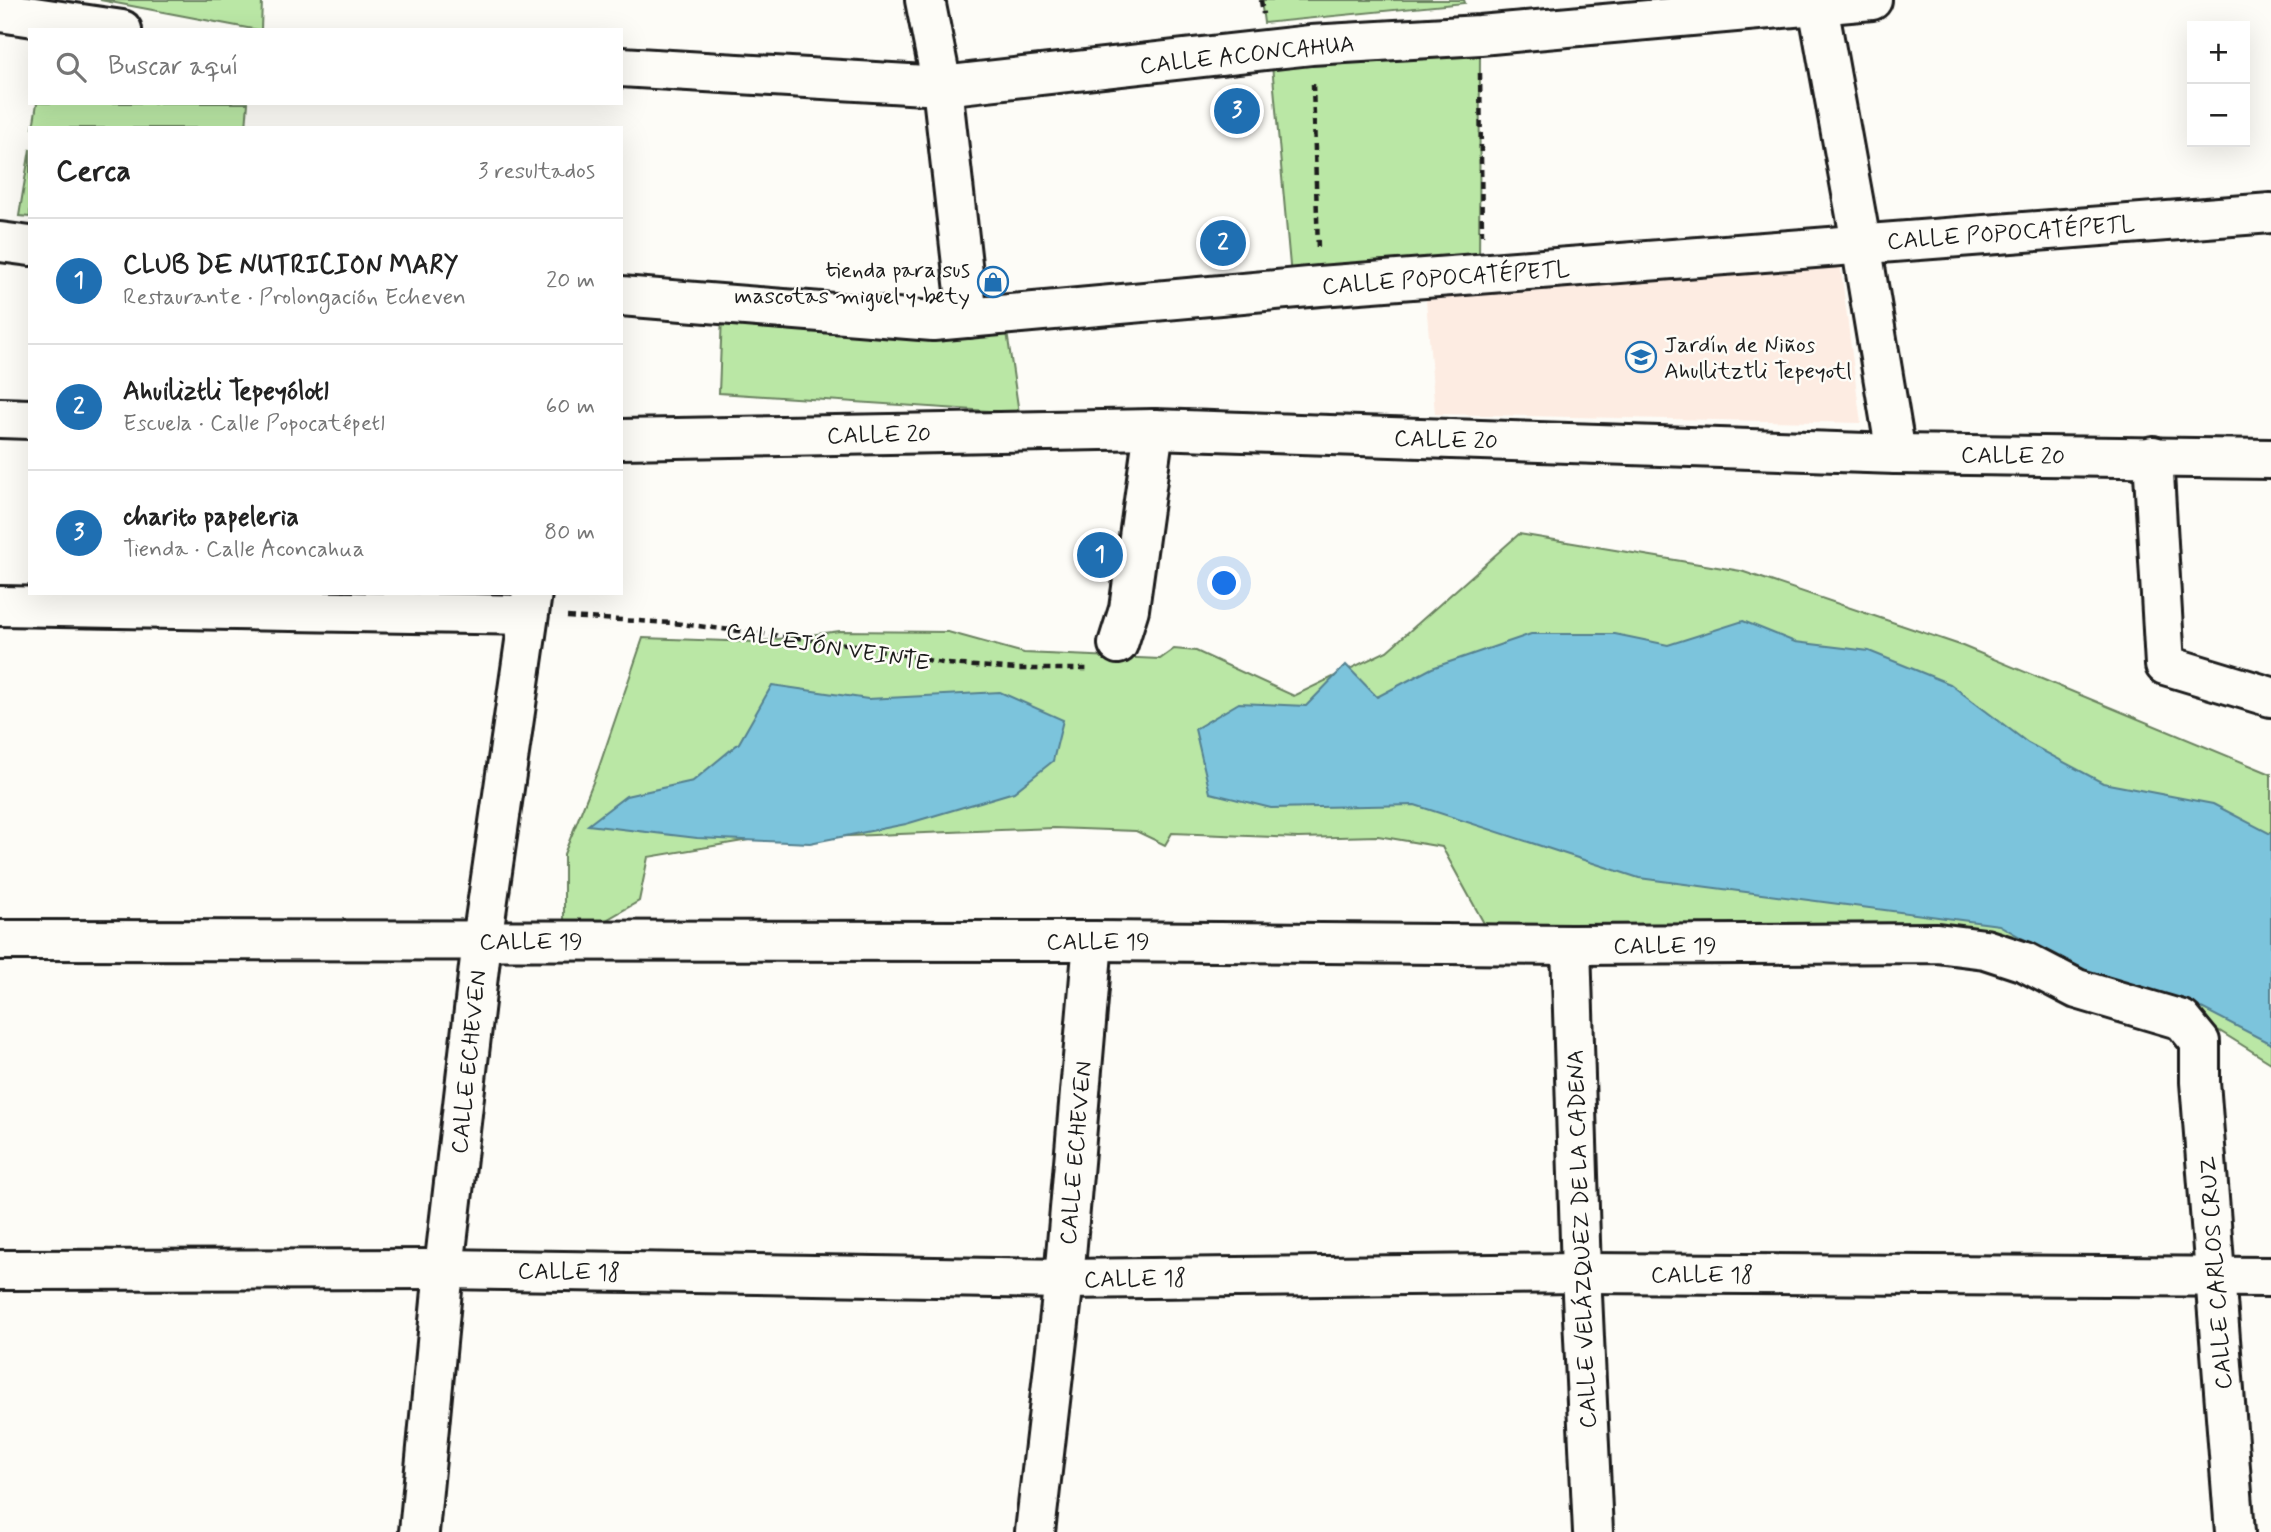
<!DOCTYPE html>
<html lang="es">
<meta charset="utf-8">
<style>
body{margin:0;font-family:Mynerve,sans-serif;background:#f2f2f2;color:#222}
.controls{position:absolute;right:21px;top:21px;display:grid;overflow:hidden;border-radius:0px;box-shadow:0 7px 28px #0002}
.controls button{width:63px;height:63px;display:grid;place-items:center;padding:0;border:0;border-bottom:2px solid #e0e0e0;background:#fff;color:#222;font:35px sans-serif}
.you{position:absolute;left:1225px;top:584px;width:24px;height:24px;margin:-18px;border:5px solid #fff;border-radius:50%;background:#1a73e8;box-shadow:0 0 0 10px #1a73e833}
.badge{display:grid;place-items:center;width:46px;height:46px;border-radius:50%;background:#1f6fb2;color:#fff;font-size:23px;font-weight:700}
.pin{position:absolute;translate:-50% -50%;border:4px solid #fff;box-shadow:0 2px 7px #0006}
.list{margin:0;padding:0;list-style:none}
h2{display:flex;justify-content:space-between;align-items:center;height:91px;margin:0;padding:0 28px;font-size:30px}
h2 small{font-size:23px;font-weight:400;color:#767676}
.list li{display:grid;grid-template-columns:46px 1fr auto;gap:21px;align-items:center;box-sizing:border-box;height:126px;padding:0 28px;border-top:2px solid #e0e0e0}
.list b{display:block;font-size:26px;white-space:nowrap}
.list p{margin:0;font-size:23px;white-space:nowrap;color:#767676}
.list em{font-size:23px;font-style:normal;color:#767676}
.icon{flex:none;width:38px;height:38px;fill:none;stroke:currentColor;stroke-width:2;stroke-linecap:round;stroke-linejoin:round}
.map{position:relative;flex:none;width:2271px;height:1532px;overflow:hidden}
.search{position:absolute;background:#fff;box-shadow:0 7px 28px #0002;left:28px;top:28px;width:595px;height:77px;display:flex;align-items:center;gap:18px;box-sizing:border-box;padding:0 24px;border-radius:0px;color:#767676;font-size:26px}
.panel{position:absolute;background:#fff;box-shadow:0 7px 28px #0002;left:28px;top:126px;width:595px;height:469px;border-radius:0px}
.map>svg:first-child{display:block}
.built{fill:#fdece2}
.green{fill:#bae7a5;stroke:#6b8260;stroke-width:2}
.water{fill:#7bc4dc;stroke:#55818f;stroke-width:2}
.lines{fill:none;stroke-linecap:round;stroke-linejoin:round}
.street-casing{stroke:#1c1c1c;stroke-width:44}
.path{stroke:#1c1c1c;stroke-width:4.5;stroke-dasharray:7 5;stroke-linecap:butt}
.street{stroke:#fdfcf7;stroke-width:38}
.labels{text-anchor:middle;stroke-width:5;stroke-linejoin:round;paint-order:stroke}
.street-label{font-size:23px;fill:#1c1c1c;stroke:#fdfcf7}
.poi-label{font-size:23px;fill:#1c1c1c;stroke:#fdfcf7;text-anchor:end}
</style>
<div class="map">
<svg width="2271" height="1532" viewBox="0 0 2271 1532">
<rect width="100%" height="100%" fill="#fdfcf7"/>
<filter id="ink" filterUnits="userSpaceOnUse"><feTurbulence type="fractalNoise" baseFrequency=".0143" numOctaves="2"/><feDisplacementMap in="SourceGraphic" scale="14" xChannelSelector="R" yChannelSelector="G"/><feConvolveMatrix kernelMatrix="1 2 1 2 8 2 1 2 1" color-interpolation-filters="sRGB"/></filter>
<g filter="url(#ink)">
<path class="built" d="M 1840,263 L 1861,423 L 1435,414 L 1426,300 Z"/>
<g class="green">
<path d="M 100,0 L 262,0 L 261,30 L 258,30 Z"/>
<path d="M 1261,0 L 1464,0 L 1465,3 L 1264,23 Z"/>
<path d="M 1480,50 L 1479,271 L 1292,288 L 1272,65 Z"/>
<path d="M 37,103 L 248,103 L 246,128 L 33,128 Z"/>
<path d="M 30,149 L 30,217 L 19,216 Z"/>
<path d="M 722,315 L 1006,325 L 1019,413 L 719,393 Z"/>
<path d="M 1519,534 L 1741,571 L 1960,645 L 2271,774 L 2271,1063 L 2181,1007 L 1934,931 L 1486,927 L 1442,847 L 1378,836 L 1298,838 L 1172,833 L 1165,845 L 1136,831 L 1054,828 L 749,840 L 648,857 L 639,901 L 594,927 L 564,926 L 564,854 L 598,770 L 643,638 L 755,642 L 840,631 L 948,632 L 1024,653 L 1160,659 L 1174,649 L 1196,651 L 1294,696 L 1387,651 Z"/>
</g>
<g class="water">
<path d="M 1743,621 L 1795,642 L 1869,651 L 1950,684 L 2028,743 L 2103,783 L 2213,804 L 2271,834 L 2271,1044 L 2188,1001 L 2095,980 L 1999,925 L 1639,878 L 1415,805 L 1271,808 L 1210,793 L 1195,729 L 1239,703 L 1306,706 L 1346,665 L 1377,697 L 1432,668 L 1531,634 L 1615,634 L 1668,645 Z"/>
<path d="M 772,685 L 868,699 L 1000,692 L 1063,720 L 1053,761 L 1014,792 L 906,824 L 810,843 L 697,838 L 588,825 L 626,796 L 693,781 L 739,743 Z"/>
</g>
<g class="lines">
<g class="street-casing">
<g id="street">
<path d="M 925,0 L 942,86 L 968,318"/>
<path d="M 1817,0 L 1861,243 L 1896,454"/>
<path d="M 0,12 L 122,30"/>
<path d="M 621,67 L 942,86 L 1311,45 L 1480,35 L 1872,0"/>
<path d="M 0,242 L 30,246"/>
<path d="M 621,296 L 933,321 L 1320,286 L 2271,213"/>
<path d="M 0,418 L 30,419"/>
<path d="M 621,439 L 1154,429 L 1896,454 L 2271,459"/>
<path d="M 2153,456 L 2165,665 L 2271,697"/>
<path d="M 0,606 L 528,615"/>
<path d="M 1118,644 L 1129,609 L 1154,429"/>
<path d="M 0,940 L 1093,941 L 1571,945 L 1937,943 L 1985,949 L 2025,962 L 2077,989 L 2182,1020 L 2200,1042 L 2200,1082 L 2235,1532"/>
<path d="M 1571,945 L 1581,1273 L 1593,1532"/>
<path d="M 0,1270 L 444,1269 L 1064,1279 L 1581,1273 L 2271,1277"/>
<path d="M 419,1532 L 444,1269 L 482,941 L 532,593"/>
<path d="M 1035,1532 L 1064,1279 L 1093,941"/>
</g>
</g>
<g class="path">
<path d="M 1261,0 L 1263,14"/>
<path d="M 1480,73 L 1482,235"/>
<path d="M 1313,84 L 1318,250"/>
<path d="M 567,617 L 673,623 L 855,645 L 947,664 L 1019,669 L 1091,669"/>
</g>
<use href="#street" class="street"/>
</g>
</g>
<defs>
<g id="shop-ring" transform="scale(1.575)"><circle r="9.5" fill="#fdfcf7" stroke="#1f6fb2" stroke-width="1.5"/><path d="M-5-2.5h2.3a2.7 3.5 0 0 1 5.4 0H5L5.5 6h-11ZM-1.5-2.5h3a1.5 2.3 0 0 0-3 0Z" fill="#1f6fb2"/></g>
<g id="school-ring" transform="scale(1.575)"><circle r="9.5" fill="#fdfcf7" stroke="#1f6fb2" stroke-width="1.5"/><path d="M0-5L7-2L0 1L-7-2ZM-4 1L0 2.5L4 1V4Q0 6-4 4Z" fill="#1f6fb2"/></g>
</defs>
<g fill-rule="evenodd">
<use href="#shop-ring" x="993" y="282"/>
<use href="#school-ring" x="1641" y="357"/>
</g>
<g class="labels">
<g class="street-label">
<text transform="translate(1247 54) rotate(-6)" y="8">CALLE ACONCAHUA</text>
<text transform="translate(2011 232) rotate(-4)" y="8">CALLE POPOCATÉPETL</text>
<text transform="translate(1446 277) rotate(-4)" y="8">CALLE POPOCATÉPETL</text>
<text transform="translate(879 434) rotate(-1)" y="8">CALLE 20</text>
<text transform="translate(1446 439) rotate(2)" y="8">CALLE 20</text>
<text transform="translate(2013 455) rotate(1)" y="8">CALLE 20</text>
<text transform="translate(828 646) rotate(9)" y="8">CALLEJÓN VEINTE</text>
<text x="531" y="949">CALLE 19</text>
<text x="1098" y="949">CALLE 19</text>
<text x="1665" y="953">CALLE 19</text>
<text transform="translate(468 1062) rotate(-84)" y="8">CALLE ECHEVEN</text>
<text transform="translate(1075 1153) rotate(-85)" y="8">CALLE ECHEVEN</text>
<text transform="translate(1581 1239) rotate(-92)" y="8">CALLE VELÁZQUEZ DE LA CADENA</text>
<text transform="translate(569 1271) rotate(1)" y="8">CALLE 18</text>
<text transform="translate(2215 1273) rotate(-94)" y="8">CALLE CARLOS CRUZ</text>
<text x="1702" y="1282">CALLE 18</text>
<text transform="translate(1135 1278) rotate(-1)" y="8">CALLE 18</text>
</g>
<g class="poi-label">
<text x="970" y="277">tienda para sus<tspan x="970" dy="26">mascotas miguel y bety</tspan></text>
<text x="1664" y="352" text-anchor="start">Jardín de Niños<tspan x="1664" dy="26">Ahullitztli Tepeyotl</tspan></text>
</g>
</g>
</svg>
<div class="controls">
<button>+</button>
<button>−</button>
</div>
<div class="you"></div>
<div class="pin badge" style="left:1100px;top:555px">1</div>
<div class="pin badge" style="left:1223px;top:243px">2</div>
<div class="pin badge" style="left:1237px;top:111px">3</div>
<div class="search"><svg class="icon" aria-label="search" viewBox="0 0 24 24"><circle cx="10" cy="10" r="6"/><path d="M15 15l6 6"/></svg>Buscar aquí</div>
<section class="panel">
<h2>Cerca<small>3 resultados</small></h2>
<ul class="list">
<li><span class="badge">1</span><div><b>CLUB DE NUTRICION MARY</b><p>Restaurante · Prolongación Echeven</p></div><em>20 m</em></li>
<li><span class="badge">2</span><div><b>Ahuiliztli Tepeyólotl</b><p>Escuela · Calle Popocatépetl</p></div><em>60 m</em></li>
<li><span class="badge">3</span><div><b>charito papeleria</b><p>Tienda · Calle Aconcahua</p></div><em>80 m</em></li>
</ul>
</section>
</div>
